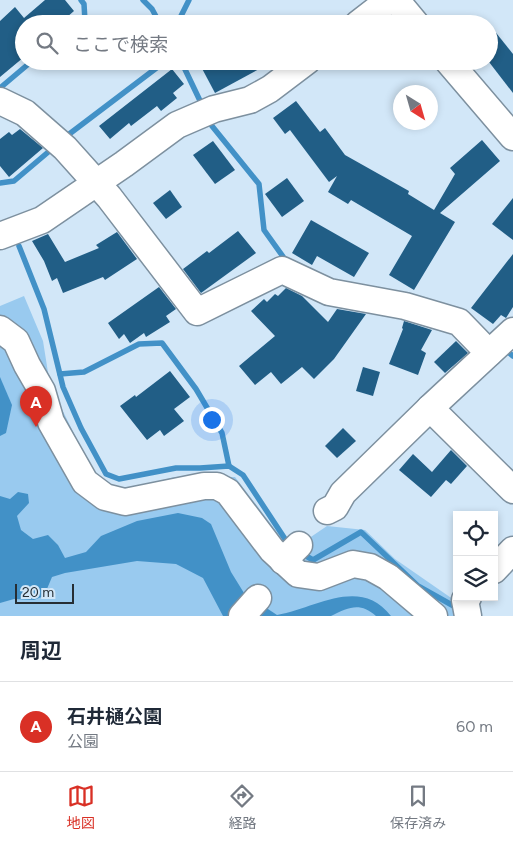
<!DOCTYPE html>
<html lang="ja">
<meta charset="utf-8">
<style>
body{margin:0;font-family:Figtree,"Noto Sans JP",sans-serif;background:#f2f2f3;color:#1f2937}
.controls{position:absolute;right:15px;bottom:15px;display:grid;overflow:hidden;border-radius:0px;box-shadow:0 2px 8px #0003}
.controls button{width:45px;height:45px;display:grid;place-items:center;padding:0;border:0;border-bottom:1px solid #e0e1e3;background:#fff;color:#1f2937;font:25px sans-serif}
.compass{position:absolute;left:393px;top:85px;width:45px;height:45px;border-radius:50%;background:#fff;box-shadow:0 2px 8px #0003;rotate:143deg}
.scale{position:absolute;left:15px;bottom:12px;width:59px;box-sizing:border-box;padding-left:5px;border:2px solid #262e34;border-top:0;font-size:14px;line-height:18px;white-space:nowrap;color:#262e34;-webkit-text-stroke:4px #d2e7f8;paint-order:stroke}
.you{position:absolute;left:211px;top:419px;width:18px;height:18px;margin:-12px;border:4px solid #fff;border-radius:50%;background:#1a73e8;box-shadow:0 0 0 8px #1a73e833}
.badge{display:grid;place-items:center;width:32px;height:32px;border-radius:50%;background:#d93025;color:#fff;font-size:16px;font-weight:700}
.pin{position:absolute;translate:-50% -41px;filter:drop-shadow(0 1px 2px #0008)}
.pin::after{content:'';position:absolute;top:26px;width:18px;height:15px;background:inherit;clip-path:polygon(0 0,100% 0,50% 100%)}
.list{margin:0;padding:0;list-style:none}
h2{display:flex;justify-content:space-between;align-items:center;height:65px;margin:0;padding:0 20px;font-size:21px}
h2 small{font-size:16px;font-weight:400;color:#747a83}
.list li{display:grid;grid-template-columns:32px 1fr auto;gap:15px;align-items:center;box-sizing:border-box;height:90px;padding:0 20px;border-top:1px solid #e0e1e3}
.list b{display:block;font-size:19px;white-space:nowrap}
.list p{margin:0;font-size:16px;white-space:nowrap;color:#747a83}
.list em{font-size:16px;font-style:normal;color:#747a83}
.icon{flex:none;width:28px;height:28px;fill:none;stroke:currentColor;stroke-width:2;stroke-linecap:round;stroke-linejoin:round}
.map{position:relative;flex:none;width:513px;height:616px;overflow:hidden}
.search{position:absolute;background:#fff;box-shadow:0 2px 8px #0003;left:15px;right:15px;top:15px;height:55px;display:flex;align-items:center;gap:12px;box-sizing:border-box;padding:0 18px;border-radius:28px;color:#747a83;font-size:19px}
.sheet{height:155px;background:#fff}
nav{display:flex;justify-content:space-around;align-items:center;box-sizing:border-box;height:70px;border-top:1px solid #e0e1e3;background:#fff;font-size:14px;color:#747a83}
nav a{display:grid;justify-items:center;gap:2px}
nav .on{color:#d93025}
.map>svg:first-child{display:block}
.green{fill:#99caef}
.water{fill:#4291c7}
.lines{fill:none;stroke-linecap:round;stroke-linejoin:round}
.stream{stroke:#4291c7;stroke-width:5.5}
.building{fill:#215e86}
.minor-casing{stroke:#7d909f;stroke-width:29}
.minor{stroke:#fff;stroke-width:26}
</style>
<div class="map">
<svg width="513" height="616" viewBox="0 0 513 616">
<rect width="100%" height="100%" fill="#d2e7f8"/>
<path class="green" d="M 24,296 L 43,341 L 50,385 L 92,470 L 102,480 L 118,491 L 175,477 L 235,477 L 287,545 L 299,545 L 327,526 L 365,530 L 395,559 L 457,602 L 462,616 L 0,616 L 0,306 Z"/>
<g class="water">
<path d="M 0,377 L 12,405 L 6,433 L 0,436 Z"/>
<path d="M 18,492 L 28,494 L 29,503 L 17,516 L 21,530 L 33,539 L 48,535 L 58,545 L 65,558 L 86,552 L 101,536 L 137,521 L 178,513 L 202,518 L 211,524 L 231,572 L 244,593 L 277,615 C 316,608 360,576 391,616 L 376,616 C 360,602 349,607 331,616 L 223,616 L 203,578 L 176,564 L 137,561 L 65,573 L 52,577 L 44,596 L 34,600 L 14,599 L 0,603 L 0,494 L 0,496 L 10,499 Z"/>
</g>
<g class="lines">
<g class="stream">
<path d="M 143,0 L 152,9 L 160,24"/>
<path d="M 81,24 L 85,21 L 84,4 L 81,0"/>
<path d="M 177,24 L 189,0"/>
<path d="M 181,61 L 203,107"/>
<path d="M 0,88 L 32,61"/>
<path d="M 208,118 L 212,126 L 259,184 L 264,230 L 284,258 L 289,261"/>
<path d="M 64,138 L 163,63 L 171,61"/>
<path d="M 0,183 L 14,181 L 53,148"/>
<path d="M 19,246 L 44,309 L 63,387 L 81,428 L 106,474 L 119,479 L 176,468 L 200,468 L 229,466 L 243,475 L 289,545"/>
<path d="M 503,348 L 513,356"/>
<path d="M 60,374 L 84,372 L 139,344 L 162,343 L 196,389 L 222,433 L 229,466"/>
<path d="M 301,553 L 313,560 L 361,532 L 418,586 L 459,609"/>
</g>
</g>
<g class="building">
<path d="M 45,0 L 65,0 L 74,11 L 59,24 L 24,24 L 24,57 L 0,77 L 0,21 L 15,7 L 24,18 Z"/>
<path d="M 489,24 L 513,54 L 513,93 L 489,62 Z"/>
<path d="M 198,61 L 274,61 L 215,93 Z"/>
<path d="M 172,69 L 184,84 L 173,93 L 177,98 L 161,111 L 157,106 L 131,126 L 129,123 L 110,139 L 99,126 Z"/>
<path d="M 296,101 L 320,132 L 325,128 L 345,155 L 409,191 L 408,194 L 434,210 L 455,174 L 450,168 L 482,140 L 500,161 L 440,213 L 455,222 L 414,290 L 389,275 L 412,236 L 351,200 L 348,204 L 328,192 L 337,176 L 329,182 L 290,130 L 285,134 L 273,118 Z"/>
<path d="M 20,129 L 43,148 L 9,177 L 0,166 L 0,139 L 9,132 L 12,135 Z"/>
<path d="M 213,141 L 235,170 L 215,184 L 193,155 Z"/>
<path d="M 287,178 L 304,201 L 282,217 L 265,194 Z"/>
<path d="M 170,190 L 182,207 L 166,219 L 153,203 Z"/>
<path d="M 513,198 L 513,240 L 492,224 Z"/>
<path d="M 311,220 L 369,253 L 354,277 L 317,256 L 312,265 L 292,253 Z"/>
<path d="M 238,231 L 256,253 L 201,293 L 183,269 L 207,251 L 209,253 Z"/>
<path d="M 117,232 L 137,259 L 105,280 L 103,277 L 63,293 L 57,278 L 52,281 L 44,261 L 32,241 L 48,234 L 65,262 L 99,248 L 96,245 Z"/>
<path d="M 513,254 L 513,307 L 506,318 L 501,315 L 493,324 L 471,308 Z"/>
<path d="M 159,287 L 176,309 L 166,316 L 170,322 L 146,337 L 144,333 L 130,343 L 124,334 L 119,339 L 108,323 Z"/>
<path d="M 286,288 L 302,296 L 328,322 L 337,309 L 366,314 L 334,359 L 314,379 L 302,367 L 281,384 L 271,372 L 255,385 L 239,366 L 275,336 L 251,311 L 264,299 L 267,302 L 275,294 L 278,296 Z"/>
<path d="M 404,321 L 432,330 L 421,350 L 426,353 L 418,375 L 389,364 L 403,329 L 402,328 Z"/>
<path d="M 456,341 L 468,353 L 445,373 L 434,362 Z"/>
<path d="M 363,367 L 380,372 L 373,396 L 356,391 Z"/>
<path d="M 170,371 L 190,397 L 174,409 L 184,421 L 164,436 L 160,430 L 147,440 L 120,406 L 135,395 L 136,397 Z"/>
<path d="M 343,428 L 356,441 L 337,458 L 325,446 Z"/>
<path d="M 451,450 L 467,466 L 451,484 L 446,480 L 431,497 L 399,470 L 413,454 L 432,472 Z"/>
</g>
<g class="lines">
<g class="minor-casing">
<g id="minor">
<path d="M 396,0 L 416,24"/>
<path d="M 358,24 L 389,0"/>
<path d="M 448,61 L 513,137"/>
<path d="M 0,101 L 25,113 L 65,148 L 109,197 L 197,312 L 282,270 L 329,292 L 405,306 L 459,322 L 489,353"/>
<path d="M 0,236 L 42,220 L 124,164 L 177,125 L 214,109 L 250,100 L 270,89 L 307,61"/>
<path d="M 0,329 L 16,341 L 27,365 L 42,391 L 51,422 L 85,482 L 105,497 L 125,502 L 204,486 L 217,486 L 228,492 L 272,550 L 298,574 L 319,577 L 353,564 L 370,567 L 388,577 L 434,616"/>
<path d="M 430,408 L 513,490"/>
<path d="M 327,511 L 335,507 L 343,493 L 430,408 L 513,331"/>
<path d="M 283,561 L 299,545"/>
<path d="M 494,570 L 513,550"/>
<path d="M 242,616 L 258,598"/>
<path d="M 468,616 L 465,600 L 468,597"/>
</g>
</g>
<use href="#minor" class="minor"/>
</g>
</svg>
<div class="controls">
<button><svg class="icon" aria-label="locate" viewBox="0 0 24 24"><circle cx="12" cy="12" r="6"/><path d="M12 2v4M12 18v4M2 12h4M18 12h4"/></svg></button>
<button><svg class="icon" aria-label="layers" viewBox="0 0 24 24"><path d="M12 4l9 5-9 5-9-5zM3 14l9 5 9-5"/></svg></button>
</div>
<svg class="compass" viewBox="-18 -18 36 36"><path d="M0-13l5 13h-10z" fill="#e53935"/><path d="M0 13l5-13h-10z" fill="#747a83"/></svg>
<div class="scale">20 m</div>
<div class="you"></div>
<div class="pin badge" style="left:36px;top:427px">A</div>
<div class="search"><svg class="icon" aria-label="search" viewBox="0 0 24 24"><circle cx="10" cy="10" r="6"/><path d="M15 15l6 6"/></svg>ここで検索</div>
</div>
<section class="sheet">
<h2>周辺<small></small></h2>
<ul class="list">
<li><span class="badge">A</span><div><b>石井樋公園</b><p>公園</p></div><em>60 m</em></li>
</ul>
</section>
<nav>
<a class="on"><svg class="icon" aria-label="map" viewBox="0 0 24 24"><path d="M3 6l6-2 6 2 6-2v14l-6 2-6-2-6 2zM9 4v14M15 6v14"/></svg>地図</a>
<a><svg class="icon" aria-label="directions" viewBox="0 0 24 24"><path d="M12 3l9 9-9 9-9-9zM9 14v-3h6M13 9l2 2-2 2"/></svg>経路</a>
<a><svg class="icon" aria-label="saved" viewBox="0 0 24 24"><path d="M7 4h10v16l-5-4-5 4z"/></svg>保存済み</a>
</nav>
